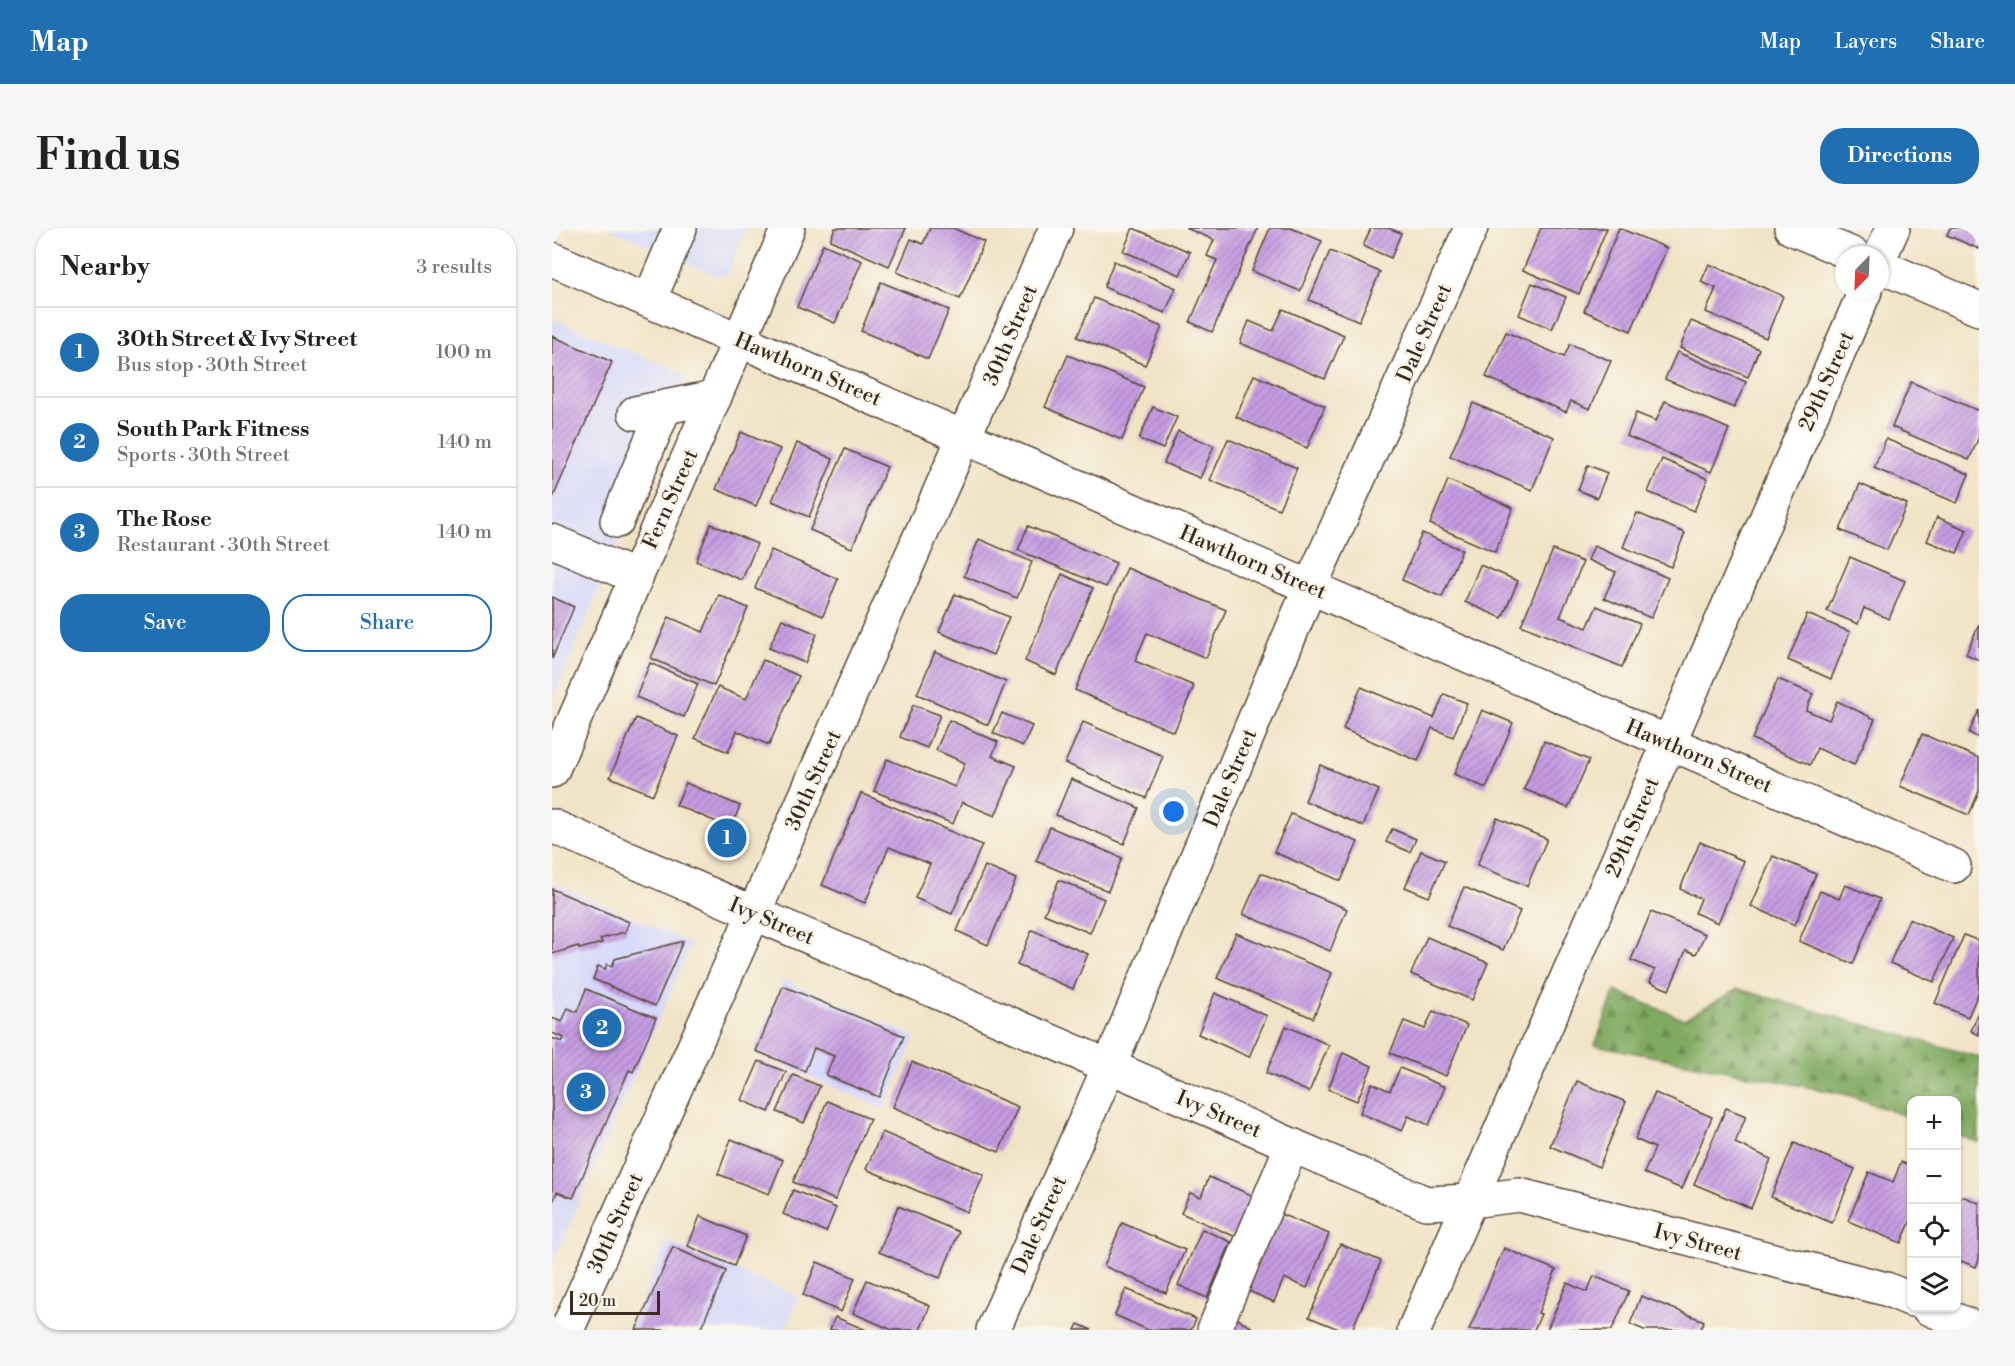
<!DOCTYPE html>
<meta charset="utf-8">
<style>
body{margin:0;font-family:"Libre Bodoni",serif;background:#f6f6f6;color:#202124}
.controls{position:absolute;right:18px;bottom:18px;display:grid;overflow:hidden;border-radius:12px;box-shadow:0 2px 4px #0004}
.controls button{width:54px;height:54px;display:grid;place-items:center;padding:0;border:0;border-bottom:2px solid #e0e0e0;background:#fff;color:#202124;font:30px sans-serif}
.compass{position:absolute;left:1283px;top:18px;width:54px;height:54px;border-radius:50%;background:#fff;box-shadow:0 2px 4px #0004;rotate:203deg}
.scale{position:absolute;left:18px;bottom:15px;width:90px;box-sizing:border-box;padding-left:6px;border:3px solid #3b2a1e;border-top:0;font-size:16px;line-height:21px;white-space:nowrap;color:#3b2a1e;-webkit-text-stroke:4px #fbf7ec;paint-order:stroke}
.you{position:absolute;left:622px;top:584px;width:21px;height:21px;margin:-15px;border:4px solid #fff;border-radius:50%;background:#1a73e8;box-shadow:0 0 0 9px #1a73e833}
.badge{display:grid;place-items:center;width:39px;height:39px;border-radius:50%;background:#1f6fb2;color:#fff;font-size:20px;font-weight:700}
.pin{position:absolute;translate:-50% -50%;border:3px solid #fff;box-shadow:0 2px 6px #0006}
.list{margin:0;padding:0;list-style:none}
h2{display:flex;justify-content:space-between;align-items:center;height:78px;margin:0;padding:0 24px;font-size:26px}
h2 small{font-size:20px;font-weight:400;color:#757577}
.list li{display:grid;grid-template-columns:39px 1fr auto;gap:18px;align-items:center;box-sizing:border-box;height:90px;padding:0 24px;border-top:2px solid #e0e0e0}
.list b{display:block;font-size:22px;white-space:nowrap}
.list p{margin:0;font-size:20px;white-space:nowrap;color:#757577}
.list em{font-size:20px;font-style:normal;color:#757577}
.actions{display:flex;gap:12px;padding:18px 24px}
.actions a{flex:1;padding:14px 0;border:2px solid #1f6fb2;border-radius:24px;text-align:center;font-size:21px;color:#1f6fb2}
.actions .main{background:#1f6fb2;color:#fff}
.icon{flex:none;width:33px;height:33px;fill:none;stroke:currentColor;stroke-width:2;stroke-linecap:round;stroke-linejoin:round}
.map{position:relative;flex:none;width:1427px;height:1102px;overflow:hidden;border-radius:24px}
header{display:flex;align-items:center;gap:36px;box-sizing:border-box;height:84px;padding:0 30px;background:#1f6fb2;color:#fff}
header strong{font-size:28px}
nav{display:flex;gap:33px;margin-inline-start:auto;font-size:21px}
.intro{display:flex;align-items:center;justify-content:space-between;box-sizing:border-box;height:144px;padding:0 36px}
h1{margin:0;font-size:42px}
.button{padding:15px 27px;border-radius:24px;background:#1f6fb2;color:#fff;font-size:21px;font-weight:700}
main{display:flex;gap:36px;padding:0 36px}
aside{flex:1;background:#fff;border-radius:24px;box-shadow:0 2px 4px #0004}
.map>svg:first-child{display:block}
.built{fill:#d5d8f9}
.forest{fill:url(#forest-firs);stroke:#5e6a40;stroke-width:1.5}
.building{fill:url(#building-hatch)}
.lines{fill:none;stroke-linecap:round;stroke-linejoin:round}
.minor-casing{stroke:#564637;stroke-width:36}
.major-casing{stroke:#564637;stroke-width:36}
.minor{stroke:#fff;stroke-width:33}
.major{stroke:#fff;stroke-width:33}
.labels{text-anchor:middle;stroke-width:6;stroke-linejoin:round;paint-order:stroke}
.street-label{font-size:21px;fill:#3b2a1e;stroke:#fbf7ec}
</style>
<header>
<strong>Map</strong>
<nav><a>Map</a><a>Layers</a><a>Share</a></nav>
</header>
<div class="intro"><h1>Find us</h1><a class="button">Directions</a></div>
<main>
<aside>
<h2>Nearby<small>3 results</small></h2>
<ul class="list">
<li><span class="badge">1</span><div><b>30th Street &amp; Ivy Street</b><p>Bus stop · 30th Street</p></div><em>100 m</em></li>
<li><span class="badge">2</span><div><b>South Park Fitness</b><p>Sports · 30th Street</p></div><em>140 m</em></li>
<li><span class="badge">3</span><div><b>The Rose</b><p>Restaurant · 30th Street</p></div><em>140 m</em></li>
</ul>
<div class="actions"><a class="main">Save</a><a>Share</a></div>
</aside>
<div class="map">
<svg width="1427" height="1102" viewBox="0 0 1427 1102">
<defs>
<pattern id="forest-firs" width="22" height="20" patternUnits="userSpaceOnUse" patternTransform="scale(1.5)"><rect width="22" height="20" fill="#80aa61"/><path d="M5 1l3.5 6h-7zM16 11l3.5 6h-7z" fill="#6a8b4f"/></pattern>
<pattern id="building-hatch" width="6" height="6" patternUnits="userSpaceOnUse" patternTransform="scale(1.5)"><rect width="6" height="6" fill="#c69ce3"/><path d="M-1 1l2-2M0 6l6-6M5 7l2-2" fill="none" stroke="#a27fb7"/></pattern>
</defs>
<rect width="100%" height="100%" fill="#fbf7ec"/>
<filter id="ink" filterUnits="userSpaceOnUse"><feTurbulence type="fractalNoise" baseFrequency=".0167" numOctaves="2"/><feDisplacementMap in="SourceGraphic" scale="12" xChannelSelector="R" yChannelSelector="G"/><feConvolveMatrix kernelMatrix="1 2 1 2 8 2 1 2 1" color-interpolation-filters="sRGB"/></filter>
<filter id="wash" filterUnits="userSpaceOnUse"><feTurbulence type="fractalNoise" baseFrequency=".008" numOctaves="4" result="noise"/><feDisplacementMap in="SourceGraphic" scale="24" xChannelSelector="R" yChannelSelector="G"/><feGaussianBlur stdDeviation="1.35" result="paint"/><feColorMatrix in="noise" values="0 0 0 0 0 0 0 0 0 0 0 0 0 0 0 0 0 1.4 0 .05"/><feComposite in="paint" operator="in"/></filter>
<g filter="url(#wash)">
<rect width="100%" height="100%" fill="#f1e3c6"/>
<g class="built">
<path d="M 56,0 L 195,0 L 175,47 L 165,48 Z"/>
<path d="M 1,91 L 135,147 L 0,475 L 0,93 Z"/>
<path d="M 0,654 L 139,716 L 0,1037 Z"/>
<path d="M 232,752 L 363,809 L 332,881 L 201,824 Z"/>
<path d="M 115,1013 L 247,1069 L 232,1102 L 77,1102 Z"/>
</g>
<path class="forest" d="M 1186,761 L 1427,829 L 1427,915 L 1405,907 L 1404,872 L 1360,872 L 1359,890 L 1296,867 L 1043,817 L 1063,763 L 1132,791 Z"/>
<g id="blocks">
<g class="building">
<path d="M 283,0 L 354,0 L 337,38 L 278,12 Z"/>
<path d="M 378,0 L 401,0 L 432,14 L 408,71 L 345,44 L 359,11 L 371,16 Z"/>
<path d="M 581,0 L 638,24 L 628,47 L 571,23 Z"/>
<path d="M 634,0 L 706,0 L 660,104 L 638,94 L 665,32 L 655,28 L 662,12 Z"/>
<path d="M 718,0 L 739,0 L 770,13 L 748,63 L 700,43 Z"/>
<path d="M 819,0 L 836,0 L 849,5 L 839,30 L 811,18 Z"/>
<path d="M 989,0 L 1055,0 L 1027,66 L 971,42 Z"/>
<path d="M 1067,0 L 1115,20 L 1079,103 L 1032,83 Z"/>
<path d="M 1398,0 L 1427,0 L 1427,21 L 1395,7 Z"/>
<path d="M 271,16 L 310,33 L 283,95 L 245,79 Z"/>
<path d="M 778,23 L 828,44 L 807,93 L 757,72 Z"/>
<path d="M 562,33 L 624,60 L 613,85 L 552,59 Z"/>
<path d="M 1157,36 L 1231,68 L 1214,110 L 1154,84 L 1164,60 L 1149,54 Z"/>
<path d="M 329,54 L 397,82 L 376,131 L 309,103 Z"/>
<path d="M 980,55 L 1014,69 L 1000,101 L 967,87 Z"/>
<path d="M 542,70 L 610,99 L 593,137 L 525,109 Z"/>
<path d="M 731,81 L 792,107 L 773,151 L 688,115 L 697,93 L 721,103 Z"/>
<path d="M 1139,93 L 1207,121 L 1196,149 L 1128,120 Z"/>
<path d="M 954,104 L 1012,129 L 1018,116 L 1059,133 L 1038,181 L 1019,173 L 1014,184 L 934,149 Z"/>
<path d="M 0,108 L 60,134 L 0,272 Z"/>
<path d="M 1125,124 L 1194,154 L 1182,180 L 1113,151 Z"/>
<path d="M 516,127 L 592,159 L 570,212 L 493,179 Z"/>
<path d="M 702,147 L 773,178 L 755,220 L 684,189 Z"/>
<path d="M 1359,154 L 1427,183 L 1427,209 L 1417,232 L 1340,199 Z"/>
<path d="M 1113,173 L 1177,201 L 1159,244 L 1075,208 L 1084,185 L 1104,193 Z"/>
<path d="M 921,175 L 1002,209 L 980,262 L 898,228 Z"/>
<path d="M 601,179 L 625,189 L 611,221 L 587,211 Z"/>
<path d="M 626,203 L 662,218 L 648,250 L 612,235 Z"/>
<path d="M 189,204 L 228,221 L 204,278 L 164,261 Z"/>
<path d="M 676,211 L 745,240 L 727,281 L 658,252 Z"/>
<path d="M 1334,211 L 1417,246 L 1405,275 L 1322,240 Z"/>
<path d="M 245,215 L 281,231 L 257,289 L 220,273 Z"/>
<path d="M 293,221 L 335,239 L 300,320 L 258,302 Z"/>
<path d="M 1110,231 L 1156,251 L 1142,283 L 1096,264 Z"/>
<path d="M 1036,237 L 1055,245 L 1045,270 L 1026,262 Z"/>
<path d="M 896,252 L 961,280 L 943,324 L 878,296 Z"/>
<path d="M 1308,256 L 1355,276 L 1335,322 L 1288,302 Z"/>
<path d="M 1085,285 L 1133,305 L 1119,339 L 1071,319 Z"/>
<path d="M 1385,289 L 1415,302 L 1405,325 L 1375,313 Z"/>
<path d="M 159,296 L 205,316 L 190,352 L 144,333 Z"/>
<path d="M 476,298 L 564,335 L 554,359 L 466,322 Z"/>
<path d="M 870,305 L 910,322 L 890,369 L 850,352 Z"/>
<path d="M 427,311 L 480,334 L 465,370 L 412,348 Z"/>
<path d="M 1042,318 L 1116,350 L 1099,390 L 1052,370 L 1064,344 L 1036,332 Z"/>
<path d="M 219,322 L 286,351 L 271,388 L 203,360 Z"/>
<path d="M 1001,322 L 1031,334 L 1008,389 L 1035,400 L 1045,378 L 1088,396 L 1070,439 L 969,397 Z"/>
<path d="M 1298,329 L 1353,353 L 1337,391 L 1312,380 L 1306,396 L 1275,383 Z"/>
<path d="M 928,337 L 966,353 L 950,390 L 913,374 Z"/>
<path d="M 575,340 L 674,382 L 654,430 L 595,405 L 583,433 L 642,458 L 622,504 L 523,462 Z"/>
<path d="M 510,346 L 541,360 L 504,447 L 473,433 Z"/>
<path d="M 403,366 L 457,389 L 441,427 L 387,404 Z"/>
<path d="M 167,367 L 196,380 L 162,458 L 99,430 L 117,389 L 151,404 Z"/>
<path d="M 0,369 L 22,379 L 0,431 Z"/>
<path d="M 1255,386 L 1298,404 L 1279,451 L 1236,432 Z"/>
<path d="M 230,391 L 265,406 L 253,435 L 217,420 Z"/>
<path d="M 1427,396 L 1427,432 L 1414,426 Z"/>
<path d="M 383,424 L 454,454 L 436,497 L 365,466 Z"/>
<path d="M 211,432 L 247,448 L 217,517 L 185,503 L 176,524 L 143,510 L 166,459 L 194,471 Z"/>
<path d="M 98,435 L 146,456 L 132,489 L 84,469 Z"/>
<path d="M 1226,451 L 1261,466 L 1254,482 L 1277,492 L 1285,473 L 1323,491 L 1302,537 L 1265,520 L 1258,537 L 1200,511 Z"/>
<path d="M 809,459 L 882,490 L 892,466 L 915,475 L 901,509 L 880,500 L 866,533 L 791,501 Z"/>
<path d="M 361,477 L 388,487 L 375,520 L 348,509 Z"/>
<path d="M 930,482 L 961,495 L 934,560 L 902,546 Z"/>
<path d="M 1427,482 L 1427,510 L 1417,505 Z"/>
<path d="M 450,485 L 480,498 L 471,518 L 441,505 Z"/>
<path d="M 84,490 L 126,508 L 101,567 L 58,549 Z"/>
<path d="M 397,492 L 446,514 L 440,528 L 464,538 L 443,588 L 410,574 L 401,596 L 322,563 L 335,531 L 403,559 L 413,535 L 384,522 Z"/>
<path d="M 531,494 L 611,528 L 594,570 L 513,535 Z"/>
<path d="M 1370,506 L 1427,530 L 1427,563 L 1417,587 L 1348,558 Z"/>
<path d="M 992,513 L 1037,532 L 1016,580 L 972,561 Z"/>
<path d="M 768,537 L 827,562 L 811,598 L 753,573 Z"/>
<path d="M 519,551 L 587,580 L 572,616 L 504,587 Z"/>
<path d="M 134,555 L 188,578 L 179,600 L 124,577 Z"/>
<path d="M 309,565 L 430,617 L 400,686 L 363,670 L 378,636 L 337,619 L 313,675 L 270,657 Z"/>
<path d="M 739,586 L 806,614 L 789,653 L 722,624 Z"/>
<path d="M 945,590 L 995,611 L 975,658 L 925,637 Z"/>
<path d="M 498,599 L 570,630 L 556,663 L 484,633 Z"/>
<path d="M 840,601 L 864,611 L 858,624 L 834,614 Z"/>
<path d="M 1148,614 L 1192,633 L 1166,695 L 1143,685 L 1149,671 L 1128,661 Z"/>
<path d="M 869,623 L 893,633 L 877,669 L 853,659 Z"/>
<path d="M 1221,628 L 1264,646 L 1243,697 L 1199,678 Z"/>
<path d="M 433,638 L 464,651 L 436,717 L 405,703 Z"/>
<path d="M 709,645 L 795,681 L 778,723 L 691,686 Z"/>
<path d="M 507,652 L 552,671 L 538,705 L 492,686 Z"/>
<path d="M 1293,657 L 1328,671 L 1301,736 L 1247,713 L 1268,663 L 1287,671 Z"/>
<path d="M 912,659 L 968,683 L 951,722 L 895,698 Z"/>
<path d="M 0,661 L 77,694 L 73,704 L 48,711 L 50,715 L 27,721 L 26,718 L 0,726 Z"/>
<path d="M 1099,684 L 1153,706 L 1144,726 L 1134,722 L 1117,762 L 1098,754 L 1103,742 L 1079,732 Z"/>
<path d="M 1357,691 L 1401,710 L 1382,754 L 1338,735 Z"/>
<path d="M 480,702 L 536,726 L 521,761 L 465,737 Z"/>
<path d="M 684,705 L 780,745 L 761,790 L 665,750 Z"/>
<path d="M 1412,707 L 1427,713 L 1427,763 L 1416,789 L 1383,775 Z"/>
<path d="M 875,709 L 936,735 L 920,772 L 859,746 Z"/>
<path d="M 131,713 L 103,778 L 41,751 L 46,738 L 53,741 L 55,736 L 60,738 L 63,731 Z"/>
<path d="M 231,758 L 352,808 L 327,869 L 274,847 L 282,828 L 262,820 L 253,843 L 204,823 Z"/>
<path d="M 34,761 L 104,790 L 81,844 L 77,842 L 21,970 L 5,964 L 0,976 L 0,810 L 10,814 L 12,810 L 0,805 L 0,790 L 10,794 L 16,780 L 25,784 Z"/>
<path d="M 663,765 L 715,788 L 697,829 L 646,806 Z"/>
<path d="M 881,783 L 915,797 L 894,848 L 838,825 L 852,793 L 873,801 Z"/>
<path d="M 1427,784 L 1427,807 L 1419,803 Z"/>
<path d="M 734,798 L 777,817 L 757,864 L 714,845 Z"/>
<path d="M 791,825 L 820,838 L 805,873 L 776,861 Z"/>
<path d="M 207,833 L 234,844 L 217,884 L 190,872 Z"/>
<path d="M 360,834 L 466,879 L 447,924 L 341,879 Z"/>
<path d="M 848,840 L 893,859 L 877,897 L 856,888 L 850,903 L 808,885 L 820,855 L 838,863 Z"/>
<path d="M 241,847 L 268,858 L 252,895 L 225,884 Z"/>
<path d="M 1025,853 L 1074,874 L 1047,939 L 998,918 Z"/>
<path d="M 1103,865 L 1160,889 L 1130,961 L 1092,945 L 1103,920 L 1083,911 Z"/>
<path d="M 275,873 L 318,891 L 283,972 L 241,954 Z"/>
<path d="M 1174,880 L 1194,888 L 1183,915 L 1219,931 L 1199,980 L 1142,956 Z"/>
<path d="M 330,904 L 432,947 L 415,984 L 314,941 Z"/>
<path d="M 179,911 L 231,932 L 217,966 L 166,946 Z"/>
<path d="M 1242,915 L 1303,941 L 1280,995 L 1219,969 Z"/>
<path d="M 1349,934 L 1360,939 L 1360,990 L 1349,1015 L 1296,993 L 1317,944 L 1341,954 Z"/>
<path d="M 657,949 L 709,971 L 691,1012 L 629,985 L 638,965 L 649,969 Z"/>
<path d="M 241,962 L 284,980 L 274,1004 L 231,986 Z"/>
<path d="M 1410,968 L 1427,975 L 1427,1031 L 1424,1039 L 1404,1031 L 1404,980 Z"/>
<path d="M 346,978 L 407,1004 L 388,1050 L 327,1024 Z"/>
<path d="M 726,985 L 777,1006 L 755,1060 L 732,1050 L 722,1074 L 694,1062 Z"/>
<path d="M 148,988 L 194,1008 L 182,1038 L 136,1018 Z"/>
<path d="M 570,995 L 633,1022 L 614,1065 L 552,1038 Z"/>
<path d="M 650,1001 L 679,1014 L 655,1070 L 626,1057 Z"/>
<path d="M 788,1016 L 829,1033 L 800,1102 L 789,1102 L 757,1089 Z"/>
<path d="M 121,1019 L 174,1043 L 148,1102 L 84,1102 Z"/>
<path d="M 952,1020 L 1004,1042 L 986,1085 L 989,1086 L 982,1102 L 917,1102 Z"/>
<path d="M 265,1034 L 303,1050 L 289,1084 L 251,1067 Z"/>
<path d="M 1042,1048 L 1077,1063 L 1060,1102 L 995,1102 L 1015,1055 L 1035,1064 Z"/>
<path d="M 315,1052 L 378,1078 L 368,1102 L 340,1102 L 301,1085 Z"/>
<path d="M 574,1061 L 644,1091 L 639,1102 L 596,1102 L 563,1087 Z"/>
<path d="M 1089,1068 L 1152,1093 L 1148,1102 L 1092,1102 L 1078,1096 Z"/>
<path d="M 681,1088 L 704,1102 L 673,1102 Z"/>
<path d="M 283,1089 L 314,1102 L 278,1102 Z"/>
<path d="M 526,1096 L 540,1102 L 523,1102 Z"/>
</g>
</g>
</g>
<g filter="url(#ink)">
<use href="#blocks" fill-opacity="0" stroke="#564637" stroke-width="1.5"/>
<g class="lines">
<g class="minor-casing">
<g id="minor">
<path d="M 1239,0 L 1302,27"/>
<path d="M 1328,29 L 1341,0"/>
<path d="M 0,31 L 1402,638"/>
<path d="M 1328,38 L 1427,81"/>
<path d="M 97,73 L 128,0"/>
<path d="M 83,185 L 163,169"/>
<path d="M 65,293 L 113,179"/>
<path d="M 0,313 L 84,349"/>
<path d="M 0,598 L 874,975 L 918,973 L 967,967 L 1334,1061 L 1360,1072"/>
<path d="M 1376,1080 L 1427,1102"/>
<path d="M 15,1102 L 202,685 L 504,0"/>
<path d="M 441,1102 L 557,839 L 758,359 L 919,0"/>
<path d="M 662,1102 L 740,917"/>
<path d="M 862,1102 L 1313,63"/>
</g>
</g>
<g class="major-casing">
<path id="major" d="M 0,543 L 236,0"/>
</g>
<use href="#minor" class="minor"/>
<use href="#major" class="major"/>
</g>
</g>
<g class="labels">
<g class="street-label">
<text transform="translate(872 105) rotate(-66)" y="7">Dale Street</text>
<text transform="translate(458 107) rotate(-67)" y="7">30th Street</text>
<text transform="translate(256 141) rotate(23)" y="7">Hawthorn Street</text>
<text transform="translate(1274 153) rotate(-66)" y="7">29th Street</text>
<text transform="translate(118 271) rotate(-66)" y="7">Fern Street</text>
<text transform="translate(701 334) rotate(23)" y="7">Hawthorn Street</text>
<text transform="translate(1147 528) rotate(23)" y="7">Hawthorn Street</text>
<text transform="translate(678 550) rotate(-67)" y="7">Dale Street</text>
<text transform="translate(261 552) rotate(-66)" y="7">30th Street</text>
<text transform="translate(1080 599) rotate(-67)" y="7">29th Street</text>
<text transform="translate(220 693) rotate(23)" y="7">Ivy Street</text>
<text transform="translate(667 886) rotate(23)" y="7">Ivy Street</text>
<text transform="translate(63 995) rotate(-66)" y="7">30th Street</text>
<text transform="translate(487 997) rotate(-66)" y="7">Dale Street</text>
<text transform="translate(1146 1014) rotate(15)" y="7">Ivy Street</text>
</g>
</g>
</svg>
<div class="controls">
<button>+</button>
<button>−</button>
<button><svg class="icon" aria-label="locate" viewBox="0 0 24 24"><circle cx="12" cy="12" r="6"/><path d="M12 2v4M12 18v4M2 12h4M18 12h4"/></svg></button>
<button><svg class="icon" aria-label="layers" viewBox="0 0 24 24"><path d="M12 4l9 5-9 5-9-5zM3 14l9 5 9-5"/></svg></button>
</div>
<svg class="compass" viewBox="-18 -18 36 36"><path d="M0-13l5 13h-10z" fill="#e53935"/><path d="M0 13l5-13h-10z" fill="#757577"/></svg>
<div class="scale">20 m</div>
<div class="you"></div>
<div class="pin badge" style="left:175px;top:610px">1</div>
<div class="pin badge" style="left:50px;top:800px">2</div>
<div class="pin badge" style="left:34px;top:864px">3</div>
</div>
</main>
